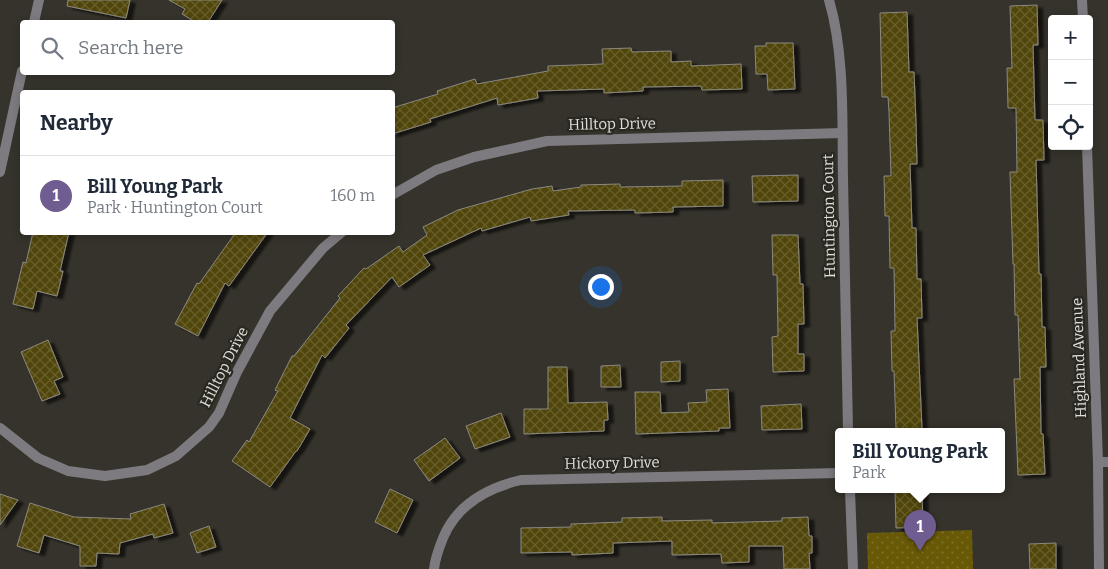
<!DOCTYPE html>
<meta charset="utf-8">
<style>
body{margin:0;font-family:Bitter,serif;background:#f6f6f7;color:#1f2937}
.controls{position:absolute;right:15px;top:15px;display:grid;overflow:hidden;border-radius:5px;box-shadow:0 2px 8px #0003}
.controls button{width:45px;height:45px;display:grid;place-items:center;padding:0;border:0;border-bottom:1px solid #e0e1e3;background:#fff;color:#1f2937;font:25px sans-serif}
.you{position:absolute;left:600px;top:286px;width:18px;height:18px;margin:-12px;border:4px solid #fff;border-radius:50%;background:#1a73e8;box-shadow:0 0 0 8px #1a73e833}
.badge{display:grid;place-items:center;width:32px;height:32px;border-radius:50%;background:#6f5d91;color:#fff;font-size:16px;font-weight:700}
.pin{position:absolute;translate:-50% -41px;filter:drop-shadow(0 1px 2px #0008)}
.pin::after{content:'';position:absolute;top:26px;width:18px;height:15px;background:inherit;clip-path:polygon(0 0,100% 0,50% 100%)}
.popup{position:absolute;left:835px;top:428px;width:170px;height:65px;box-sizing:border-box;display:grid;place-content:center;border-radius:5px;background:#fff;filter:drop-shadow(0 1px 4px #0005);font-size:16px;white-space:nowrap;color:#747a83}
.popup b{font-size:19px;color:#1f2937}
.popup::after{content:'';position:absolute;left:50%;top:100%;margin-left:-10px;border:10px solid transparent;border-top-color:#fff}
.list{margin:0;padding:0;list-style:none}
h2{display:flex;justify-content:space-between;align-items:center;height:65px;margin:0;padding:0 20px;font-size:21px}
h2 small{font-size:16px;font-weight:400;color:#747a83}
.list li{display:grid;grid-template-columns:32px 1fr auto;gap:15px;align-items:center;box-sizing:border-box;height:80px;padding:0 20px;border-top:1px solid #e0e1e3}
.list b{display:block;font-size:19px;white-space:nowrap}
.list p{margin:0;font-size:16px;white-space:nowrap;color:#747a83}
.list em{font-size:16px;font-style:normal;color:#747a83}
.icon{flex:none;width:28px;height:28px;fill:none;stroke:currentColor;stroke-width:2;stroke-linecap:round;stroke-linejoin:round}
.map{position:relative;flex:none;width:1108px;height:569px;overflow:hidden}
.search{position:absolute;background:#fff;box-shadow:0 2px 8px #0003;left:20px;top:20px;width:375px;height:55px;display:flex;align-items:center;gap:12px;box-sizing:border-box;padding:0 18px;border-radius:5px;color:#747a83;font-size:19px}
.panel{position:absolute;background:#fff;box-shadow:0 2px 8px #0003;left:20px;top:90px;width:375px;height:145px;border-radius:5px}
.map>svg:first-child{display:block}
.park{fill:url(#park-dots)}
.building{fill:url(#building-cross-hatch);stroke:#8b8980;filter:url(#shadow)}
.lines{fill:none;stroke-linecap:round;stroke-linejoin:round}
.minor{stroke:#7d7b7f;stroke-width:10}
.labels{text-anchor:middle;stroke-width:4.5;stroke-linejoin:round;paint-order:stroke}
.street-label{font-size:15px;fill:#e0dfda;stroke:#2a2921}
</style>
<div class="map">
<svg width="1108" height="569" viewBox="0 0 1108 569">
<defs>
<pattern id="park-dots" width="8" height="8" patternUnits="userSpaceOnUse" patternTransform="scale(1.25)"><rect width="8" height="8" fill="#675906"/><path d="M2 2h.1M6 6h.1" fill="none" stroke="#7c702a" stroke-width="1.8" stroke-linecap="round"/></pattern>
<pattern id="building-cross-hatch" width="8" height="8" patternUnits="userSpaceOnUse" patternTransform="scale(1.25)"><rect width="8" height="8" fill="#504507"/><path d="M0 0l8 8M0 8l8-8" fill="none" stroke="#695f2b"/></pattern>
<filter id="shadow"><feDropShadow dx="5.5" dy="3" stdDeviation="1" flood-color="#0009"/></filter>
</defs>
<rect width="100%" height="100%" fill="#35332b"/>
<path class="park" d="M 972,530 L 973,569 L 868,569 L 867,533 Z"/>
<g class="building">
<path d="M 68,0 L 130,0 L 126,18 L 67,6 Z"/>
<path d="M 169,0 L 222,0 L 208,22 L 195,22 L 182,14 L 185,9 Z"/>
<path d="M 1037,5 L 1038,45 L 1033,45 L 1035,120 L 1043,120 L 1044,160 L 1036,160 L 1039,274 L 1041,274 L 1042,327 L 1045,327 L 1046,367 L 1040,367 L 1041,434 L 1043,434 L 1045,474 L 1018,475 L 1014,379 L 1020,379 L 1018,315 L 1015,315 L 1014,264 L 1013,264 L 1010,172 L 1017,172 L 1016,108 L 1008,108 L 1007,68 L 1012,68 L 1010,6 Z"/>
<path d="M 907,12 L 909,72 L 914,72 L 916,124 L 917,164 L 910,164 L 912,228 L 916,228 L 917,279 L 921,279 L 922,318 L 917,318 L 922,429 L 896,429 L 894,371 L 892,371 L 891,331 L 895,331 L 894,268 L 890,268 L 889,216 L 885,216 L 884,176 L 891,176 L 889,112 L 888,97 L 882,97 L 880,13 Z"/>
<path d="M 766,43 L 793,43 L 795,89 L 768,90 L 767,74 L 756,74 L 755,46 L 766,46 Z"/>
<path d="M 631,48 L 632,52 L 671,51 L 671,62 L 691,61 L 691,66 L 741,64 L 742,89 L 702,90 L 701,86 L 643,87 L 643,91 L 604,93 L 604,89 L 537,91 L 538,98 L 498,105 L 497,98 L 430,119 L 431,122 L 392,134 L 392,108 L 438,94 L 437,91 L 475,79 L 477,84 L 548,71 L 548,66 L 603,64 L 602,49 Z"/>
<path d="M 798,175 L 798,201 L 753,202 L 752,176 Z"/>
<path d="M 723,180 L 723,206 L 673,207 L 673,212 L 635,213 L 635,210 L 568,211 L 569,215 L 531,221 L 530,217 L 482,231 L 481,228 L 423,255 L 430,265 L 399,287 L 392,277 L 346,325 L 349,328 L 325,358 L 322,355 L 290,418 L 310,429 L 297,451 L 296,451 L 270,487 L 232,461 L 247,440 L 249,442 L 278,391 L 275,390 L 292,356 L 294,356 L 340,298 L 338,296 L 364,268 L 366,269 L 399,246 L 403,252 L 427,235 L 423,227 L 458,210 L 532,189 L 552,186 L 553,191 L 581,187 L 581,185 L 620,184 L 620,187 L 682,186 L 682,181 Z"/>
<path d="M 33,232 L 69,232 L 60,271 L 63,271 L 57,296 L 37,291 L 33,309 L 13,304 L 23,262 L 26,263 Z"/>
<path d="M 236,232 L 268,232 L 229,286 L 225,283 L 198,336 L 175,324 L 197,283 L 199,284 Z"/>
<path d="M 772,235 L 798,235 L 800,284 L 803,284 L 804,324 L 798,324 L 798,354 L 804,354 L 804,371 L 773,372 L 772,337 L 778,336 L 777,275 L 773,275 Z"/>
<path d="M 48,340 L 63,377 L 54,381 L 60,394 L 42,401 L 21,352 Z"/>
<path d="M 680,361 L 680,381 L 661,382 L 661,362 Z"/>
<path d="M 620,365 L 621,387 L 601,387 L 601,366 Z"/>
<path d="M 548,367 L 567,367 L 568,403 L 607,402 L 608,420 L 604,420 L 604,431 L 524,434 L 524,409 L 548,409 Z"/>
<path d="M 728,389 L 730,428 L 719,428 L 719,431 L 636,434 L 635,392 L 660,392 L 661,413 L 689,412 L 688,403 L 707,402 L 706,390 Z"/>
<path d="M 801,404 L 802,429 L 762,430 L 761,406 Z"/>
<path d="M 501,413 L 510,437 L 475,449 L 466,426 Z"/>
<path d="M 445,438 L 460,458 L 429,481 L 414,460 Z"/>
<path d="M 390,489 L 413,500 L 397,533 L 375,522 Z"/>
<path d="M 895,490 L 922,490 L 923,527 L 896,528 Z"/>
<path d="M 0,494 L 18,500 L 0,525 Z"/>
<path d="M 30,503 L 74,517 L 131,519 L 130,514 L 164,504 L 173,533 L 154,538 L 153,534 L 120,543 L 119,554 L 97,553 L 96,566 L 80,566 L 80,546 L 44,535 L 39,553 L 17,546 Z"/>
<path d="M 662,517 L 662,521 L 712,520 L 712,523 L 782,521 L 782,518 L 808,517 L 809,536 L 812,536 L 812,553 L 809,553 L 810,569 L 784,569 L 783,546 L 749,546 L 749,562 L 722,563 L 721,554 L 672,555 L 672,541 L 613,543 L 613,553 L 572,555 L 572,552 L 521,553 L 521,528 L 571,527 L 571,524 L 622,522 L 622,518 Z"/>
<path d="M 209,526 L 216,547 L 197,553 L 190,533 Z"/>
<path d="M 1056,543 L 1056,569 L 1030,569 L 1029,544 Z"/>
</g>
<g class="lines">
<g class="minor">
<path d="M 829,0 C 845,54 842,121 843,178 C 845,262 847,347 848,432"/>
<path d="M 1082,0 L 1083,19"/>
<path d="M 34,22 L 39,0"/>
<path d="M 1087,146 L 1098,462 L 1099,569"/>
<path d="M 0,172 L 22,71"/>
<path d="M 392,195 L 436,170 L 474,157 L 547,141 L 842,133"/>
<path d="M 0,428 L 38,458 L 68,471 L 105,476 L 147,470 L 176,456 L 209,427 L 219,413 L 237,372 L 270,311 L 323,248 L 342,232"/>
<path d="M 1098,462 L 1108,462"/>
<path d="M 850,490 L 853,569"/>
<path d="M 434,569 C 435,559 439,548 443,538 C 457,504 487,488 521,480 L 839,473"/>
</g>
</g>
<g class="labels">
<g class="street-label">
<text transform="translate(612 124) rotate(-1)" y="5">Hilltop Drive</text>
<text transform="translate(829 216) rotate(-91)" y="5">Huntington Court</text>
<text transform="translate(1079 358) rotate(-92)" y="5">Highland Avenue</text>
<text transform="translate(224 367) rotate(-63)" y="5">Hilltop Drive</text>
<text transform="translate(612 463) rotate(-1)" y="5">Hickory Drive</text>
</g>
</g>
</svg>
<div class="controls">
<button>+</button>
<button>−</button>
<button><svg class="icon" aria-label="locate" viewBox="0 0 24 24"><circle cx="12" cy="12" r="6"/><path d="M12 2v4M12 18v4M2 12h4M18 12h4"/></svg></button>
</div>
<div class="you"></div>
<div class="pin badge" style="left:920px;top:551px">1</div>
<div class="popup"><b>Bill Young Park</b>Park</div>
<div class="search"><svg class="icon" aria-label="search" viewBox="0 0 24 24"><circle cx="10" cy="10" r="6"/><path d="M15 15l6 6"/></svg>Search here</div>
<section class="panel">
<h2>Nearby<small></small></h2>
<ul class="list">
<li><span class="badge">1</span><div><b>Bill Young Park</b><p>Park · Huntington Court</p></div><em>160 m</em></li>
</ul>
</section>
</div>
